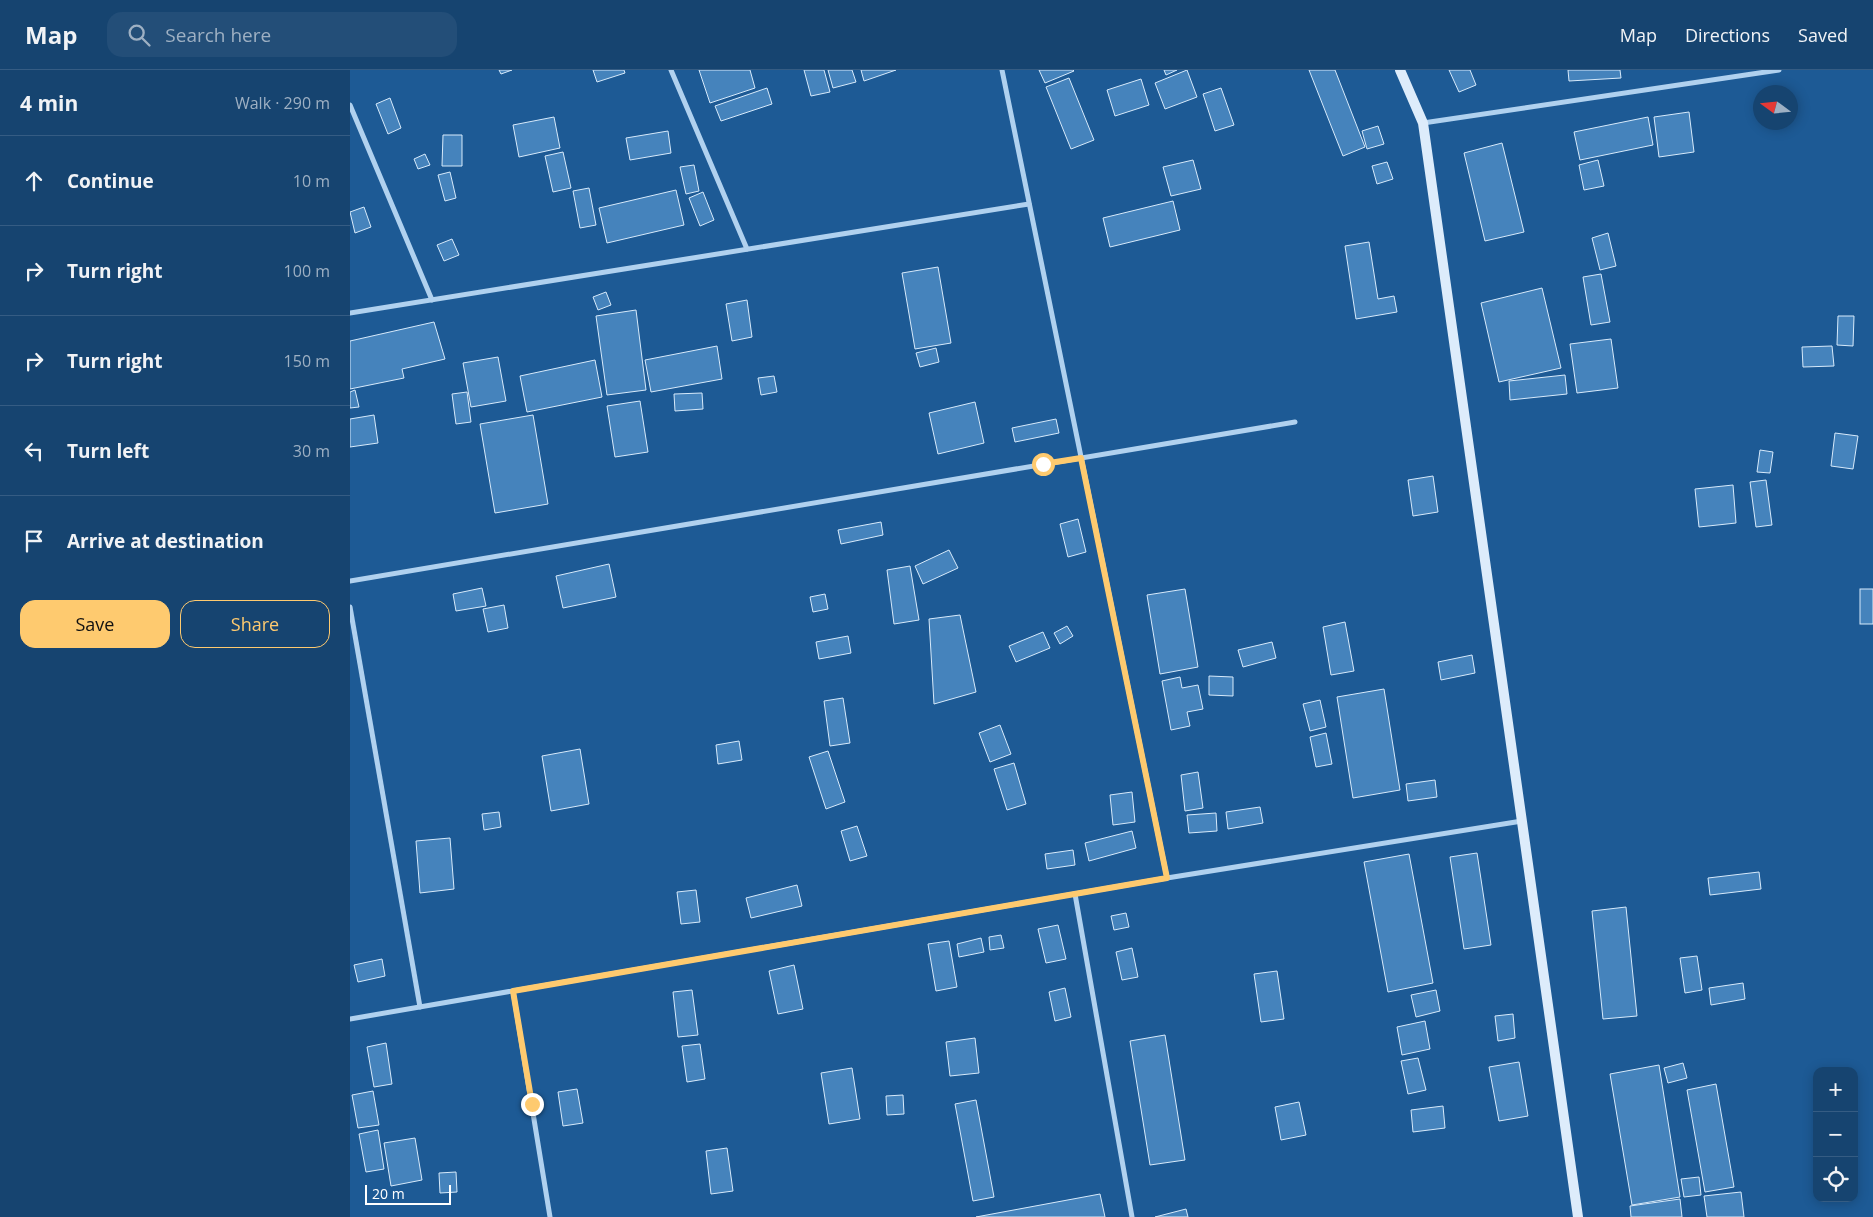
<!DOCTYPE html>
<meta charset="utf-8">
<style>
body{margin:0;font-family:"Open Sans",sans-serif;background:#234e78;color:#f1f3f6}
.controls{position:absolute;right:15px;bottom:15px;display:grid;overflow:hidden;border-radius:10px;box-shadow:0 2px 12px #0003}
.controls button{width:45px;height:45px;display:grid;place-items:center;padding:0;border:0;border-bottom:1px solid #355c83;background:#164470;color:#f1f3f6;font:25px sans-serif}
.compass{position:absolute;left:1403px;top:15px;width:45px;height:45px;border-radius:50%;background:#164470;box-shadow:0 2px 12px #0003;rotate:285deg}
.scale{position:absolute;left:15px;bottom:12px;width:86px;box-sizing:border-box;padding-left:5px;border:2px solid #fff;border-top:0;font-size:14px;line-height:18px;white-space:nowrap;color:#fff;-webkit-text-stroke:4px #1d5a95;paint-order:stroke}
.stop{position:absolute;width:15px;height:15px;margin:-11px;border:4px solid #feca6f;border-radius:50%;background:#fff}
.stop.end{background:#feca6f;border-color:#fff;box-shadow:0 1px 5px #0008}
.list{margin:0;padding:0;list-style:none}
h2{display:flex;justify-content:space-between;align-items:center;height:65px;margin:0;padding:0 20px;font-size:21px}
h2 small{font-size:16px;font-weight:400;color:#9eb0c3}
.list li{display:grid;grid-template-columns:32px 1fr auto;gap:15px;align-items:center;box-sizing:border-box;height:90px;padding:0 20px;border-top:1px solid #355c83}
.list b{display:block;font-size:19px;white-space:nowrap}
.list em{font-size:16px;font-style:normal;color:#9eb0c3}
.actions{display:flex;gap:10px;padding:15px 20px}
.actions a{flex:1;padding:11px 0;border:1px solid #feca6f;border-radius:15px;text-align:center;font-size:18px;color:#feca6f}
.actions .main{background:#feca6f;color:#111}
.icon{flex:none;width:28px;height:28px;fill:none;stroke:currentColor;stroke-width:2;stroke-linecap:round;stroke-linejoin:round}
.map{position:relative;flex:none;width:1523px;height:1147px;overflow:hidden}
header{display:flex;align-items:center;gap:30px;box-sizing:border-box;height:70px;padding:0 25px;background:#164470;border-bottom:1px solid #355c83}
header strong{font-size:24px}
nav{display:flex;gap:28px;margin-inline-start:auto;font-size:18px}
.search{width:350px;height:45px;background:#234e78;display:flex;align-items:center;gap:12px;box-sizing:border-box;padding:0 18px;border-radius:15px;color:#9eb0c3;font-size:19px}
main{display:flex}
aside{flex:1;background:#164470}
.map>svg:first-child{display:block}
.building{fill:#4583bc;stroke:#d7eafb}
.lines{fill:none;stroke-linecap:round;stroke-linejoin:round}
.street{stroke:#b0d1ef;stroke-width:5}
.secondary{stroke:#ddecfb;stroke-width:10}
.route{stroke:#feca6f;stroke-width:6}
</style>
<header>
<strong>Map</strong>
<div class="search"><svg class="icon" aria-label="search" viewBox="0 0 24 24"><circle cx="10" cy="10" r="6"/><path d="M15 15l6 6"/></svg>Search here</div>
<nav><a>Map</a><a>Directions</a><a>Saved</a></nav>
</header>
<main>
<aside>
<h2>4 min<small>Walk · 290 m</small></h2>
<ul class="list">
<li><svg class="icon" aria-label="ahead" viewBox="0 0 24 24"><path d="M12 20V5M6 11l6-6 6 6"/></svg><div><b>Continue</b></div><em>10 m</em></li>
<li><svg class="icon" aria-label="right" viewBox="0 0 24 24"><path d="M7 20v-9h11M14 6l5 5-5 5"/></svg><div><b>Turn right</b></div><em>100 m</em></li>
<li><svg class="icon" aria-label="right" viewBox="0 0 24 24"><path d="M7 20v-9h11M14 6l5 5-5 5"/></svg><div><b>Turn right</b></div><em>150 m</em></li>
<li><svg class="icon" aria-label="left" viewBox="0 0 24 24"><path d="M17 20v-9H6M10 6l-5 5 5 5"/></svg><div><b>Turn left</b></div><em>30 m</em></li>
<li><svg class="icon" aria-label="arrive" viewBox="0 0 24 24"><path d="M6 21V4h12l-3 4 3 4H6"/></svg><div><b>Arrive at destination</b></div></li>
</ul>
<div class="actions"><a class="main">Save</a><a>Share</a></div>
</aside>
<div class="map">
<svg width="1523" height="1147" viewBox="0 0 1523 1147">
<rect width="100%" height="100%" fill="#1d5a95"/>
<g class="building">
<path d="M 149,0 L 162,0 L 151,4 Z"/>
<path d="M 243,0 L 274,0 L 275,3 L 247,12 Z"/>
<path d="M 349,0 L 400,0 L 405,18 L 360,33 Z"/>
<path d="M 454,0 L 474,0 L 480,22 L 461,26 Z"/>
<path d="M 478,0 L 502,0 L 506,12 L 483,18 Z"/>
<path d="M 511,0 L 546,0 L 514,11 Z"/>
<path d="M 689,0 L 723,0 L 724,1 L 695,13 Z"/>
<path d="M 814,0 L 827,0 L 816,5 Z"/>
<path d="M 837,0 L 847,27 L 815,39 L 805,13 Z"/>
<path d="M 959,0 L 985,0 L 1015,77 L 993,86 Z"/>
<path d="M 1099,0 L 1120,0 L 1126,15 L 1109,22 Z"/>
<path d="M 1218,0 L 1270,0 L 1271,8 L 1219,11 Z"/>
<path d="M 719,8 L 744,70 L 721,79 L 696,17 Z"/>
<path d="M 791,9 L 799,35 L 765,46 L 757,20 Z"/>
<path d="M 417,18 L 422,34 L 371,51 L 365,36 Z"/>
<path d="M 871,18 L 884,55 L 865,61 L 853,24 Z"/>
<path d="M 40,28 L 51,58 L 38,64 L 26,34 Z"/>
<path d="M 1339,42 L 1344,82 L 1309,87 L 1304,47 Z"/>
<path d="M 204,47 L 210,78 L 169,87 L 163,55 Z"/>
<path d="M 1298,47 L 1303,75 L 1230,90 L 1224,62 Z"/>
<path d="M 1028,56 L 1034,74 L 1017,79 L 1012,61 Z"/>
<path d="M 318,61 L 321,83 L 280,90 L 276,68 Z"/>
<path d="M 93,65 L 112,65 L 112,96 L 92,96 Z"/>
<path d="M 1152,73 L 1174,162 L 1135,171 L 1114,83 Z"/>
<path d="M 213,82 L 221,118 L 203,122 L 195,86 Z"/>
<path d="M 75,84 L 80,95 L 68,99 L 64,89 Z"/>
<path d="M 843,90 L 851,119 L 821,126 L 813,97 Z"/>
<path d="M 1248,90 L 1254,116 L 1234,120 L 1229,95 Z"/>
<path d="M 1037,92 L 1043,109 L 1027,114 L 1022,96 Z"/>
<path d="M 344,95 L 349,121 L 336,124 L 330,97 Z"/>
<path d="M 100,102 L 106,128 L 95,131 L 88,105 Z"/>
<path d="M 239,118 L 246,155 L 230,158 L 223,121 Z"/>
<path d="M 326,120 L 334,155 L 257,173 L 249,138 Z"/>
<path d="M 353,122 L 364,150 L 350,156 L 339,128 Z"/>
<path d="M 823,131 L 830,160 L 760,177 L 753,148 Z"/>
<path d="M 14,137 L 21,157 L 5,163 L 0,142 Z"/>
<path d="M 1258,163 L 1266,196 L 1250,200 L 1242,168 Z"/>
<path d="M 102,169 L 109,185 L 94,191 L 87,175 Z"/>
<path d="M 1019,172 L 1028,229 L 1044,226 L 1047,242 L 1006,249 L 995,176 Z"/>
<path d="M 588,197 L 601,273 L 565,279 L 552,203 Z"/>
<path d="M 1251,204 L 1260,252 L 1241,255 L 1233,207 Z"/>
<path d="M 1192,218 L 1211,298 L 1149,312 L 1131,233 Z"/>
<path d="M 256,222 L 261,235 L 248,240 L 243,227 Z"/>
<path d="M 397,230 L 402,267 L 382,271 L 376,234 Z"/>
<path d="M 286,240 L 296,320 L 257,325 L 246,246 Z"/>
<path d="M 1488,246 L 1504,246 L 1503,276 L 1487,275 Z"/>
<path d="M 84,252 L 95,289 L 52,299 L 54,308 L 0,319 L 0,271 Z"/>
<path d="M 1261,269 L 1268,318 L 1227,323 L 1220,274 Z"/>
<path d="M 367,276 L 372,309 L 301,322 L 295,290 Z"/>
<path d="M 1482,276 L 1484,296 L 1453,297 L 1452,277 Z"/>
<path d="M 586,278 L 589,292 L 570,297 L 566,283 Z"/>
<path d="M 148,287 L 156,331 L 121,337 L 113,293 Z"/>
<path d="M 245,290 L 252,327 L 177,342 L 170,306 Z"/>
<path d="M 1215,305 L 1217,324 L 1160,330 L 1159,311 Z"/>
<path d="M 424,306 L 427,322 L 411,325 L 408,308 Z"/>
<path d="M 5,320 L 9,337 L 0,338 L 0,322 Z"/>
<path d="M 117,322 L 121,352 L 106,354 L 102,324 Z"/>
<path d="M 352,323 L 353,339 L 325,341 L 324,324 Z"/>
<path d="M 290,331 L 298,382 L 265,387 L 257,336 Z"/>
<path d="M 625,332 L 634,373 L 588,384 L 579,343 Z"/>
<path d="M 24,345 L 28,373 L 0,377 L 0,349 Z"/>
<path d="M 183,345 L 198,434 L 145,443 L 130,354 Z"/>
<path d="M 706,349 L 709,363 L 665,372 L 662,358 Z"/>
<path d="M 1485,363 L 1508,366 L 1503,399 L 1481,396 Z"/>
<path d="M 1410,380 L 1423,382 L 1420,403 L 1407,402 Z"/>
<path d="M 1083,406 L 1088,442 L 1063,446 L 1058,410 Z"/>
<path d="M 1416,410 L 1422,455 L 1406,457 L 1400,412 Z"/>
<path d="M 1383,415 L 1386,453 L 1349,457 L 1345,419 Z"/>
<path d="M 728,449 L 736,482 L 718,487 L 710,454 Z"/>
<path d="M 531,452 L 533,465 L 491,474 L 488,460 Z"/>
<path d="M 599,480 L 608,498 L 573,514 L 565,496 Z"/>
<path d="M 259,494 L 266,527 L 213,538 L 206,506 Z"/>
<path d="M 560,496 L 569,550 L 544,554 L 537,500 Z"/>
<path d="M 132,518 L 136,536 L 106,541 L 103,524 Z"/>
<path d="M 835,519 L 848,597 L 810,604 L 797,525 Z"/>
<rect x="1510" y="519" width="13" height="35"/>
<path d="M 475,524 L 478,539 L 463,542 L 460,527 Z"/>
<path d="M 154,535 L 158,558 L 138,562 L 133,539 Z"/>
<path d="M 610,545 L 626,622 L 584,634 L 579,549 Z"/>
<path d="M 995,552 L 1004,601 L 981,605 L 973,557 Z"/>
<path d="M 717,556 L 723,566 L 710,574 L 704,563 Z"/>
<path d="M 693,562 L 700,578 L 666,592 L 659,576 Z"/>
<path d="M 498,566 L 501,583 L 469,589 L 466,572 Z"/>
<path d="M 922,572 L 926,588 L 893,597 L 888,580 Z"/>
<path d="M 1122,585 L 1125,603 L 1091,610 L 1088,592 Z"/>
<path d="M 859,606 L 883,607 L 883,626 L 859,625 Z"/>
<path d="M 830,607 L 832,618 L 848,615 L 853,639 L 837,642 L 840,656 L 821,660 L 812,611 Z"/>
<path d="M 1034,619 L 1050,720 L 1003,728 L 987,627 Z"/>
<path d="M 493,628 L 500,673 L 480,676 L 474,631 Z"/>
<path d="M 970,630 L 976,657 L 960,661 L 953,634 Z"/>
<path d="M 650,655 L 661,684 L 640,692 L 629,663 Z"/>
<path d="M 976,663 L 982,694 L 966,697 L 960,667 Z"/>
<path d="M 389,671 L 392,690 L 368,694 L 366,675 Z"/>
<path d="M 230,679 L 239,734 L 201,741 L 192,686 Z"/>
<path d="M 478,681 L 495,732 L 476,739 L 459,687 Z"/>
<path d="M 664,693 L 676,734 L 657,740 L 644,699 Z"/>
<path d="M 848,702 L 853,738 L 835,741 L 831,705 Z"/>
<path d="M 1085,710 L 1087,727 L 1058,731 L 1056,714 Z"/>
<path d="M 782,722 L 785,752 L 763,755 L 760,725 Z"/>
<path d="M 910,737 L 913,753 L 878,759 L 876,742 Z"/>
<path d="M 149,742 L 151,757 L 134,760 L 132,744 Z"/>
<path d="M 866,743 L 867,761 L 839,763 L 837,745 Z"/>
<path d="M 507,756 L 517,786 L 500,791 L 491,761 Z"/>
<path d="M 782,761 L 786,778 L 739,791 L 735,773 Z"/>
<path d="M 100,768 L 104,819 L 70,823 L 66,771 Z"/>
<path d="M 723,780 L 725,795 L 697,799 L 695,784 Z"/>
<path d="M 1127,783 L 1141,875 L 1114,879 L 1100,787 Z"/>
<path d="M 1059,784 L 1083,913 L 1038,922 L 1014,792 Z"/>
<path d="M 1409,802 L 1411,819 L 1360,825 L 1358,808 Z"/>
<path d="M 447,815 L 452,836 L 401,848 L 396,828 Z"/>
<path d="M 346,820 L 350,852 L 331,854 L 327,822 Z"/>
<path d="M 1276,837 L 1287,946 L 1253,949 L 1242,841 Z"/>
<path d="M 776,843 L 779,857 L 764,860 L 761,846 Z"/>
<path d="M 708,855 L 716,889 L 696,893 L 688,859 Z"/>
<path d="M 651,865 L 654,878 L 640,880 L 639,867 Z"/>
<path d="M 631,868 L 634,882 L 609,887 L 607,874 Z"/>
<path d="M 599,871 L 607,917 L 586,921 L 578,874 Z"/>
<path d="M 782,878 L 788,907 L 772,910 L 766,882 Z"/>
<path d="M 1347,886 L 1352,920 L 1335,923 L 1330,888 Z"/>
<path d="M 32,889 L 35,906 L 8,912 L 4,895 Z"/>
<path d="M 444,895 L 453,939 L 428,944 L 419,901 Z"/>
<path d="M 927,901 L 934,949 L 911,952 L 904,904 Z"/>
<path d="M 1393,913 L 1395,929 L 1361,935 L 1359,918 Z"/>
<path d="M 715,918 L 721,947 L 705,951 L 699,922 Z"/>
<path d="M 342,920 L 348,965 L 328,967 L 323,922 Z"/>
<path d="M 1086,920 L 1090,941 L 1066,947 L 1061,925 Z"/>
<path d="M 1163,944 L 1165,968 L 1148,971 L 1145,946 Z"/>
<path d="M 1075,951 L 1080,979 L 1052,985 L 1047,957 Z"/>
<path d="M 815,965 L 835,1090 L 800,1095 L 780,971 Z"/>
<path d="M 625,968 L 629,1003 L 600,1006 L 596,972 Z"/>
<path d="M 36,973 L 42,1014 L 24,1017 L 17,977 Z"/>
<path d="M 350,974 L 355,1009 L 337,1012 L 332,976 Z"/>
<path d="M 1068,988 L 1076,1020 L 1058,1024 L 1051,991 Z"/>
<path d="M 1169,992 L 1178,1046 L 1149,1051 L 1139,997 Z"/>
<path d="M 1333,993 L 1337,1008 L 1318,1013 L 1314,998 Z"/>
<path d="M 1309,995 L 1330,1127 L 1282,1135 L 1260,1004 Z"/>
<path d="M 502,998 L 510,1049 L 479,1054 L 471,1003 Z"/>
<path d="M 1366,1014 L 1384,1117 L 1355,1122 L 1337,1020 Z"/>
<path d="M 227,1019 L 233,1053 L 213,1056 L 208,1022 Z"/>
<path d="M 23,1021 L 29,1055 L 8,1058 L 2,1025 Z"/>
<path d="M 553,1025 L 554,1044 L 537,1045 L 536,1026 Z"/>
<path d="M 626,1030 L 644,1127 L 623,1131 L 605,1034 Z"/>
<path d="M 949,1032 L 956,1065 L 931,1070 L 925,1037 Z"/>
<path d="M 1093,1036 L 1095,1058 L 1063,1062 L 1061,1040 Z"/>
<path d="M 28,1060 L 34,1099 L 16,1102 L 9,1064 Z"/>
<path d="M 65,1068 L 72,1110 L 41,1116 L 34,1073 Z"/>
<path d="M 377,1078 L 383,1121 L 361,1124 L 356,1081 Z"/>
<path d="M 106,1102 L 107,1122 L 90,1123 L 89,1103 Z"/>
<path d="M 1349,1107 L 1351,1125 L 1334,1127 L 1331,1109 Z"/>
<path d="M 1391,1122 L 1394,1147 L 1357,1147 L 1354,1126 Z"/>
<path d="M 750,1124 L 755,1147 L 626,1147 Z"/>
<path d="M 1330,1129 L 1332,1147 L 1281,1147 L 1280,1136 Z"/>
<path d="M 836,1139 L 838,1147 L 805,1147 Z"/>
</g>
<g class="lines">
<g class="street">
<path d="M 321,0 L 397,179"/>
<path d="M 652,0 L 817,808"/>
<path d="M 0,35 L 82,230"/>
<path d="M 1073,53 L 1429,0"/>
<path d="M 0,243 L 679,134"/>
<path d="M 0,511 L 945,352"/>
<path d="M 0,537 L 70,937"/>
<path d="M 725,824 L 782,1147"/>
<path d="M 163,921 L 200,1147"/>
<path d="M 0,949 L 817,808 L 1172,751"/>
</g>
<path class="secondary" d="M 1050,0 L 1073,53 L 1228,1147"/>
</g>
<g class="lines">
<path class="route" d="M 182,1034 L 163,921 L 817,808 L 731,388 L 693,394"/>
</g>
</svg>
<div class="controls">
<button>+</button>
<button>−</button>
<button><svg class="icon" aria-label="locate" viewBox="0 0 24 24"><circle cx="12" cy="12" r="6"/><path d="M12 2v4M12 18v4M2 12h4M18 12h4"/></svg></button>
</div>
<svg class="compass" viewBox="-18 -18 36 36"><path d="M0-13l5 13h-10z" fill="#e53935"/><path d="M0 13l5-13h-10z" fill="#9eb0c3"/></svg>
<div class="scale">20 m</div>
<div class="stop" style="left:693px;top:394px"></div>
<div class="stop end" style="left:182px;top:1034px"></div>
</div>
</main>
